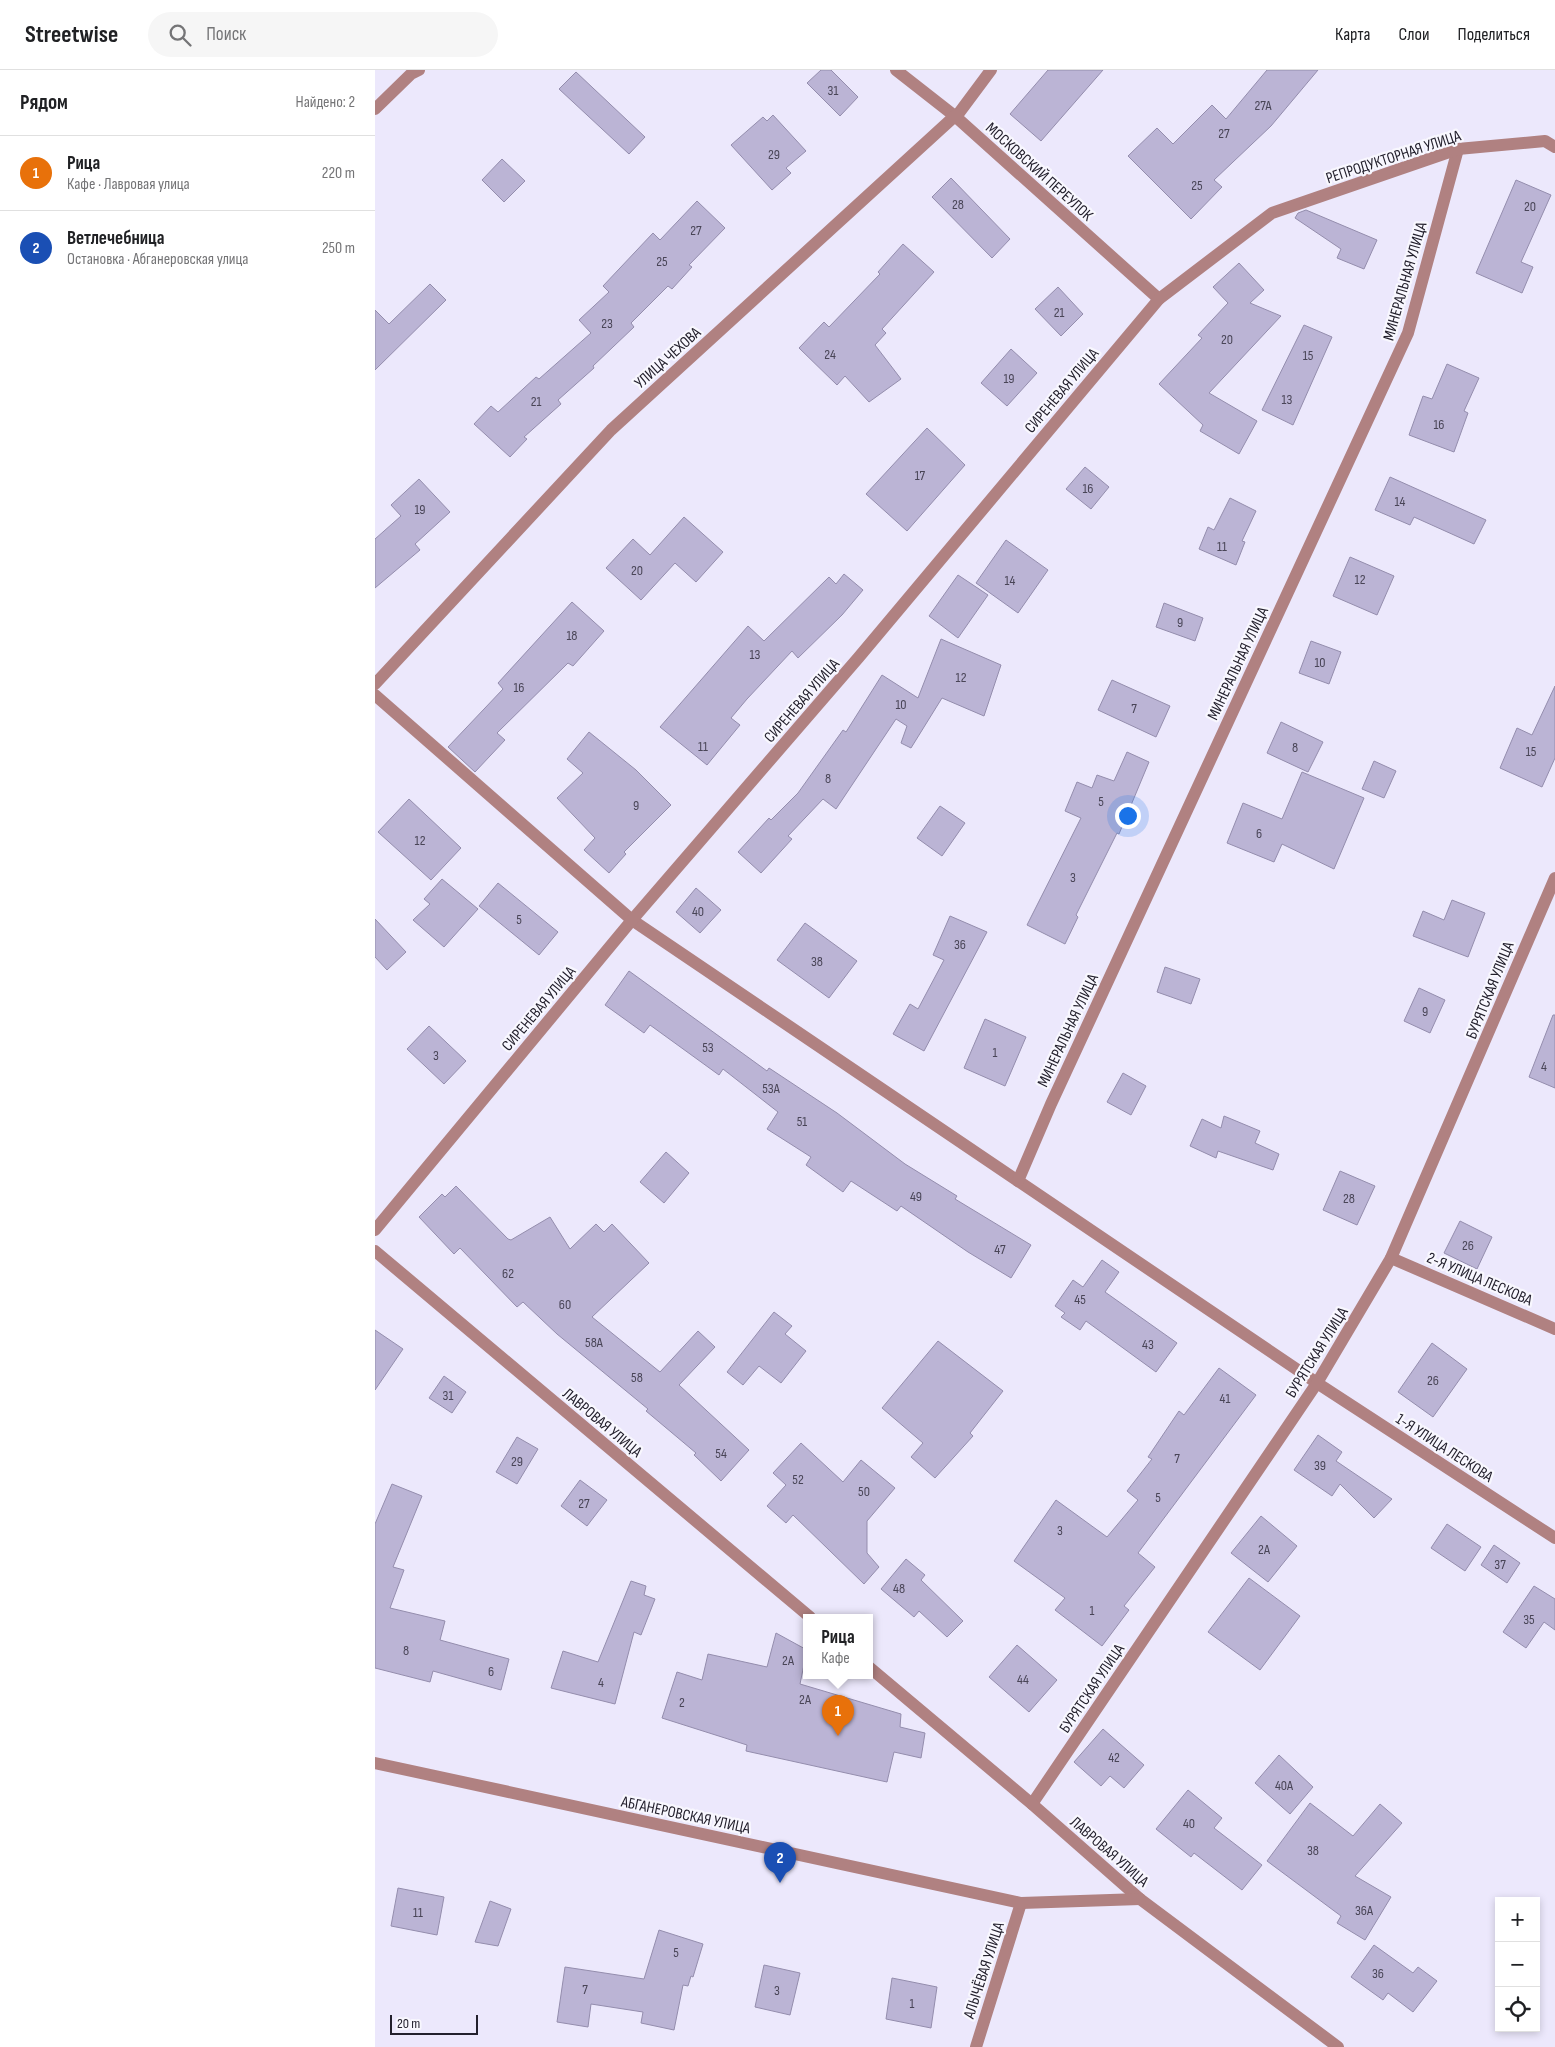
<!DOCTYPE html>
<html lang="ru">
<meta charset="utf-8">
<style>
body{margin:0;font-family:"Sofia Sans Condensed",sans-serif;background:#f6f6f6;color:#202124}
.controls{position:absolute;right:15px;bottom:15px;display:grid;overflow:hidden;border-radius:0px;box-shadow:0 2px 8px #0003}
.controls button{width:45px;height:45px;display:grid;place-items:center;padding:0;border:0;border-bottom:1px solid #e0e0e0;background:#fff;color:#202124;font:25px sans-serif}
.scale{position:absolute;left:15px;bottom:12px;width:88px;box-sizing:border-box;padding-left:5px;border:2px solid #23202d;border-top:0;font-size:14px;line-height:18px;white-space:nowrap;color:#23202d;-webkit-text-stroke:4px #f8f7fe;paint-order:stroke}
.you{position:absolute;left:752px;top:745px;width:18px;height:18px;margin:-12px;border:4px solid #fff;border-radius:50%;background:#1a73e8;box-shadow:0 0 0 8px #1a73e833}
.badge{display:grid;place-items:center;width:32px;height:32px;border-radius:50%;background:#1a73e8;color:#fff;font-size:16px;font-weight:700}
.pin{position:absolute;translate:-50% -41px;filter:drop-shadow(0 1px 2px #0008)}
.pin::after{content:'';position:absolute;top:26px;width:18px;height:15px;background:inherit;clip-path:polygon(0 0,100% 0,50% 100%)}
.popup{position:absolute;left:428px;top:1544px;width:70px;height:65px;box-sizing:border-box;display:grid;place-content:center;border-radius:0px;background:#fff;filter:drop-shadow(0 1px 4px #0005);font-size:16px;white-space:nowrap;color:#757577}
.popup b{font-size:19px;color:#202124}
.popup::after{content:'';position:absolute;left:50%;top:100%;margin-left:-10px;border:10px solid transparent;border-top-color:#fff}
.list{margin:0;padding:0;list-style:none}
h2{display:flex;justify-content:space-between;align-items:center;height:65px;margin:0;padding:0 20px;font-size:21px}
h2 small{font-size:16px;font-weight:400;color:#757577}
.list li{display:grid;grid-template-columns:32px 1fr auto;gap:15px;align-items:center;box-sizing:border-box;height:75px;padding:0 20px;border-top:1px solid #e0e0e0}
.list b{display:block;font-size:19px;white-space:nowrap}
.list p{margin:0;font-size:16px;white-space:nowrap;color:#757577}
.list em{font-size:16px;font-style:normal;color:#757577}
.icon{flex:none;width:28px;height:28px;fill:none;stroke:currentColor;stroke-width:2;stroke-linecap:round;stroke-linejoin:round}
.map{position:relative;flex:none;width:1180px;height:1977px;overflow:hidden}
header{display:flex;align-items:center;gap:30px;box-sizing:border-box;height:70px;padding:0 25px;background:#fff;border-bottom:1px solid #e0e0e0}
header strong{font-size:24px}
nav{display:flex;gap:28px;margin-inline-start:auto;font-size:18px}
.search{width:350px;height:45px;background:#f6f6f6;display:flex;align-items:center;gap:12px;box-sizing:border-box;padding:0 18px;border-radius:28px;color:#757577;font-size:19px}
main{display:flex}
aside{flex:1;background:#fff}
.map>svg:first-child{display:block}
.building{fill:#bbb4d5;stroke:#948dad}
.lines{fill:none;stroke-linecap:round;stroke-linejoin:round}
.minor{stroke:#b08181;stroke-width:12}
.tertiary{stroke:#b08181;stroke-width:12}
.labels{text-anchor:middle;stroke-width:4.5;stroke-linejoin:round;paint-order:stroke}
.number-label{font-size:14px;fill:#494557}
.street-label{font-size:16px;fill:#23202d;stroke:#f8f7fe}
</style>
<header>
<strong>Streetwise</strong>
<div class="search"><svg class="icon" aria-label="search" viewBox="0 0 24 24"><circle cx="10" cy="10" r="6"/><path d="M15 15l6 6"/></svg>Поиск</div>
<nav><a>Карта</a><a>Слои</a><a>Поделиться</a></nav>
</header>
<main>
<aside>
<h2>Рядом<small>Найдено: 2</small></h2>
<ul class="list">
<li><span class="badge" style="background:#e8710a">1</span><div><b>Рица</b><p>Кафе · Лавровая улица</p></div><em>220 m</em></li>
<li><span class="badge" style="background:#1a4fb4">2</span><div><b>Ветлечебница</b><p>Остановка · Абганеровская улица</p></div><em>250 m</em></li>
</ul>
</aside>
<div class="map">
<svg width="1180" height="1977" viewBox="0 0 1180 1977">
<rect width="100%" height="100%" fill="#ece8fc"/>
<g class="building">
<path d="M 446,0 L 456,0 L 483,27 L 465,46 L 432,13 Z"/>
<path d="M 673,0 L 728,0 L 666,71 L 635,44 Z"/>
<path d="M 892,0 L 943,0 L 896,56 L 839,110 L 847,117 L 816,149 L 753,86 L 782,58 L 798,74 L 837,35 L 851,49 Z"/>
<path d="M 201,2 L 270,67 L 254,84 L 184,19 Z"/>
<path d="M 398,45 L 431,81 L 411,98 L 416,103 L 397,120 L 356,75 L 388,47 L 392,51 Z"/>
<path d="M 127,89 L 150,111 L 129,132 L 107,110 Z"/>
<path d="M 576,108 L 635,169 L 617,188 L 557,127 Z"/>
<path d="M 1141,110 L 1176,125 L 1146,192 L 1158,197 L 1147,223 L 1101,203 Z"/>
<path d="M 322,131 L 350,158 L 314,195 L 317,197 L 297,219 L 293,216 L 256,253 L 259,257 L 218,296 L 219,298 L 183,330 L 186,334 L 149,367 L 152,369 L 135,387 L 99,354 L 116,336 L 123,342 L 161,307 L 164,309 L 216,263 L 204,250 L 234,222 L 228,216 L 278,163 L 285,170 Z"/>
<path d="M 931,140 L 1002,170 L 989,199 L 962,188 L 966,179 L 920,148 L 923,143 Z"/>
<path d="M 528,174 L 559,202 L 507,259 L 511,263 L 500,275 L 526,309 L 494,332 L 470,306 L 462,315 L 424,278 L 449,252 L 454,257 L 505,204 L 503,202 Z"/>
<path d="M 864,193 L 889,220 L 875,233 L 906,246 L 834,323 L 882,351 L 864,384 L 825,361 L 828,355 L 784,314 L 827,268 L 823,265 L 853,233 L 838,217 Z"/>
<path d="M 55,214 L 71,230 L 0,300 L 0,240 L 14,254 Z"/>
<path d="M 683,217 L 708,244 L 686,266 L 660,239 Z"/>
<path d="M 929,255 L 957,267 L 918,355 L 887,340 Z"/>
<path d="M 636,279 L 662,303 L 632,336 L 606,313 Z"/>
<path d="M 1072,294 L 1104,308 L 1089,341 L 1093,343 L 1079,382 L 1034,365 L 1048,326 L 1057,329 Z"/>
<path d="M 552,358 L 590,395 L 532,461 L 491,424 Z"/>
<path d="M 710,397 L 734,417 L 716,439 L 691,419 Z"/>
<path d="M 1015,407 L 1111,450 L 1099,474 L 1039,447 L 1035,455 L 1000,440 Z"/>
<path d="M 44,409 L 75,442 L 40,474 L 45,480 L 0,518 L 0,469 L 26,446 L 16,435 Z"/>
<path d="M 855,428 L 881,441 L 867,471 L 870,472 L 861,495 L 824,479 L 833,457 L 839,460 Z"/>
<path d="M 309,447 L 348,482 L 321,512 L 300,493 L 266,530 L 231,498 L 258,469 L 275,485 Z"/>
<path d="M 631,470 L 673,500 L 643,543 L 601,513 Z"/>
<path d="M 975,487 L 1019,506 L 1002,545 L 958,526 Z"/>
<path d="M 469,504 L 488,520 L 467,545 L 423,588 L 417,581 L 372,629 L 356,648 L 365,655 L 332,695 L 285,657 L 373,556 L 389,571 L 454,507 L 461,514 Z"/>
<path d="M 583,505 L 613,525 L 583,568 L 554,546 Z"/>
<path d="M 197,532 L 229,561 L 198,596 L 193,593 L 122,663 L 130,670 L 100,702 L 73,677 L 128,619 L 123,613 Z"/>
<path d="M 789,533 L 828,548 L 820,571 L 781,557 Z"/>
<path d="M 566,569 L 626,595 L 609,646 L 567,628 L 536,678 L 526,673 L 532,656 L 521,649 L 461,739 L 448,729 L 413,766 L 417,769 L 386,803 L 363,782 L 394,748 L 396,750 L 423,723 L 468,660 L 471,662 L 507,605 L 543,628 Z"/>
<path d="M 936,571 L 966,582 L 954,614 L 924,603 Z"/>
<path d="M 737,610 L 795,636 L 781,667 L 723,640 Z"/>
<path d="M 1180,616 L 1180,688 L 1167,717 L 1125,698 L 1142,658 L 1157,665 Z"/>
<path d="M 906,652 L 948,672 L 933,702 L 892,683 Z"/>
<path d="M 214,662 L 261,700 L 296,735 L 249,782 L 251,784 L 234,803 L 209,780 L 220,768 L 182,728 L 208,703 L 192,689 Z"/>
<path d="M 752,682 L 774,692 L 744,764 L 742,763 L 701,845 L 703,847 L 690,874 L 652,855 L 706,748 L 690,741 L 702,712 L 717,718 L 722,705 L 739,711 Z"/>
<path d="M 999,691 L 1021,701 L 1009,728 L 987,719 Z"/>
<path d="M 927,702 L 989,728 L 959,799 L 907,774 L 899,792 L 852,773 L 868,733 L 907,749 Z"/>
<path d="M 34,729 L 86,778 L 56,810 L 3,762 Z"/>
<path d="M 565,736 L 590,753 L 567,786 L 542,768 Z"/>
<path d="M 67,809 L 103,839 L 69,877 L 38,850 L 55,834 L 49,829 Z"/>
<path d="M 123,813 L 183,862 L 164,885 L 104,836 Z"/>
<path d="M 321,818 L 346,840 L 325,863 L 301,842 Z"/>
<path d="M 1077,830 L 1110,843 L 1093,887 L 1038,866 L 1048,841 L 1069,850 Z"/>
<path d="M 575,846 L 612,862 L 549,981 L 518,964 L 535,934 L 543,939 L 569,890 L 558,885 Z"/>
<path d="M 0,849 L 31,882 L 12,900 L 0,887 Z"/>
<path d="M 430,853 L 482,891 L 454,928 L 402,890 Z"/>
<path d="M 790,897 L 825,909 L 816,934 L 782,922 Z"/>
<path d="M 254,901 L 392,1001 L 394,998 L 462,1043 L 530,1094 L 582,1126 L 580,1129 L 656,1175 L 636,1208 L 593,1182 L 526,1136 L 522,1141 L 476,1111 L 468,1122 L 431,1095 L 436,1087 L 392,1059 L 403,1042 L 348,999 L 344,1005 L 275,955 L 269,963 L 230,935 Z"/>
<path d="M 1044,918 L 1070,930 L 1055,963 L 1029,951 Z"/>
<path d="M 1178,945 L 1180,945 L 1180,1018 L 1154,1007 Z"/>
<path d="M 610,949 L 651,967 L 630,1016 L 589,998 Z"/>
<path d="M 54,956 L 91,991 L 69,1014 L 32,979 Z"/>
<path d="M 748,1003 L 771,1016 L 756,1045 L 732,1032 Z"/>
<path d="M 849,1046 L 885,1061 L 880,1073 L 904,1084 L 898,1100 L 843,1081 L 841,1088 L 815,1076 L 827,1049 L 846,1058 Z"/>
<path d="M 291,1082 L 314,1103 L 289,1133 L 265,1112 Z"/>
<path d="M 965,1101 L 1000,1116 L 982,1155 L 948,1140 Z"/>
<path d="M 81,1116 L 133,1169 L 136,1170 L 175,1147 L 195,1179 L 221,1154 L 229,1162 L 237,1154 L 274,1193 L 217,1247 L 285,1302 L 323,1261 L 340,1277 L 304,1315 L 374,1380 L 346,1411 L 319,1385 L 321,1383 L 271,1341 L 273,1339 L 182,1264 L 148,1232 L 142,1237 L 85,1178 L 79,1184 L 44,1147 L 67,1124 L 70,1127 Z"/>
<path d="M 1085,1151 L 1117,1167 L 1102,1199 L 1069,1183 Z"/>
<path d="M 727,1190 L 744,1202 L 730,1222 L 802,1273 L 781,1302 L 711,1251 L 705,1260 L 686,1247 L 690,1243 L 680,1236 L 698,1210 L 708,1217 Z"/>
<path d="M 399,1242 L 417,1256 L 410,1264 L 431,1281 L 406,1313 L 384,1296 L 368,1315 L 352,1302 Z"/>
<path d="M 0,1260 L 28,1279 L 0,1320 Z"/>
<path d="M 563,1271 L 628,1321 L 595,1363 L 598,1366 L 560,1408 L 536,1387 L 548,1373 L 507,1338 Z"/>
<path d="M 1057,1273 L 1092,1299 L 1058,1347 L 1023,1322 Z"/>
<path d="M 844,1298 L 881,1325 L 763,1483 L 780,1497 L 749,1536 L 754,1540 L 727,1576 L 680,1540 L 690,1528 L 639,1491 L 681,1430 L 732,1467 L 763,1430 L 752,1421 L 777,1389 L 773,1387 L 804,1341 L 809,1345 Z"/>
<path d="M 69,1306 L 91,1322 L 77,1343 L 54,1328 Z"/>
<path d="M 943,1365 L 967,1382 L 961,1391 L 1017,1429 L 999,1448 L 965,1414 L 957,1426 L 919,1400 Z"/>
<path d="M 142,1367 L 163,1379 L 142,1414 L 121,1402 Z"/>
<path d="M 426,1373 L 468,1412 L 486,1390 L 520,1418 L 492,1451 L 492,1483 L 504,1497 L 489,1514 L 418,1445 L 411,1453 L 392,1436 L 411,1415 L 398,1403 Z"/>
<path d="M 205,1410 L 232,1430 L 212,1456 L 186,1436 Z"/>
<path d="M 17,1414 L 47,1426 L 18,1497 L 29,1500 L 15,1538 L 70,1551 L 65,1570 L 134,1589 L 126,1620 L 58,1601 L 55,1612 L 0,1598 L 0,1454 Z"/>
<path d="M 886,1446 L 922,1476 L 893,1512 L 856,1483 Z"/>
<path d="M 1072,1454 L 1106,1477 L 1090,1501 L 1056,1478 Z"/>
<path d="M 1119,1475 L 1145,1493 L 1132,1513 L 1106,1495 Z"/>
<path d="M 531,1489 L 550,1505 L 546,1510 L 588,1551 L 572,1567 L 544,1541 L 539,1547 L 506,1519 Z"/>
<path d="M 874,1508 L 925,1546 L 885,1600 L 833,1562 Z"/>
<path d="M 256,1511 L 271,1516 L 269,1525 L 280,1529 L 266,1565 L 259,1562 L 240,1634 L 176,1618 L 188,1581 L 223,1592 Z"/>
<path d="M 1159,1516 L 1180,1529 L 1180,1560 L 1169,1552 L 1151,1578 L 1128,1562 Z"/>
<path d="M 401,1563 L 432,1580 L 425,1614 L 526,1644 L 525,1657 L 550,1663 L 546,1688 L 519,1682 L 512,1712 L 371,1681 L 372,1675 L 287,1648 L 302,1602 L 327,1610 L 333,1584 L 392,1597 Z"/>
<path d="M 642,1575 L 682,1610 L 654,1642 L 614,1607 Z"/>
<path d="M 728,1659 L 769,1695 L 749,1718 L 735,1706 L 726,1716 L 699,1692 Z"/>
<path d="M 904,1685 L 938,1717 L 915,1744 L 880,1713 Z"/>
<path d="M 813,1720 L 847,1748 L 839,1758 L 887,1795 L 867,1820 L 819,1783 L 816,1787 L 781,1759 Z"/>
<path d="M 935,1733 L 978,1766 L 1005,1734 L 1027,1753 L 980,1806 L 1016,1827 L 990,1870 L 962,1853 L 966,1846 L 892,1791 Z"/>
<path d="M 23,1818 L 69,1827 L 62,1865 L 16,1856 Z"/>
<path d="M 115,1831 L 136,1839 L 123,1876 L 100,1872 Z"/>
<path d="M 284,1860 L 328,1874 L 318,1907 L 316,1906 L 313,1916 L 308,1915 L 299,1960 L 266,1953 L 268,1942 L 216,1934 L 213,1957 L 182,1952 L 190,1897 L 269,1909 Z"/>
<path d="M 999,1875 L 1038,1903 L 1043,1897 L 1062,1911 L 1038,1942 L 1013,1923 L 1008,1930 L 976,1907 Z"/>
<path d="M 389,1895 L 425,1903 L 415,1945 L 380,1937 Z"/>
<path d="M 517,1908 L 562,1917 L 556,1958 L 511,1949 Z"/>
</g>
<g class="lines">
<g class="minor">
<path d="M 521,0 L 581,47 L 784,229"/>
<path d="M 0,39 L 36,4 L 44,0"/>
<path d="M 0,614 L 236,360 L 581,45 L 581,47 L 616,0"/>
<path d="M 0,625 L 257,850 L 942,1313 L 1180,1468"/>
<path d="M 643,1111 L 676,1034 L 1033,263 L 1083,79"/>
<path d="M 0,1160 L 257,850 L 484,587 L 784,229 L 897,143 L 1083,79 L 1170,71 L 1180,77"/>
<path d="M 1016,1188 L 1180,1259"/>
<path d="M 657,1734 L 942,1313 L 1016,1188 L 1180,808"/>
<path d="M 601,1977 L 646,1833"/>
</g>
<g class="tertiary">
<path d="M 0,1181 L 435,1547"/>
<path d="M 494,1597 L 657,1734 L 765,1829 L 963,1977"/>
<path d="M 0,1693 L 646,1833 L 765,1829"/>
</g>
</g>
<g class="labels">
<g class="number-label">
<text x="458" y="25">31</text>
<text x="888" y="40">27А</text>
<text x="849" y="68">27</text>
<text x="399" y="89">29</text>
<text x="822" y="120">25</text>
<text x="583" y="139">28</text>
<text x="1155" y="141">20</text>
<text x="321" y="165">27</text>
<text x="287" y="196">25</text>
<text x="684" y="247">21</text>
<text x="232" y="258">23</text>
<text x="852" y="274">20</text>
<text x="455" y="289">24</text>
<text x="933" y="290">15</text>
<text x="634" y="313">19</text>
<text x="912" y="334">13</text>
<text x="161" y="336">21</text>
<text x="1064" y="359">16</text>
<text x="545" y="410">17</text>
<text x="713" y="423">16</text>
<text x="1025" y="436">14</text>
<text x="45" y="444">19</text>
<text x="847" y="481">11</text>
<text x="262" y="505">20</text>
<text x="985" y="514">12</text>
<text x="635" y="515">14</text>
<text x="805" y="557">9</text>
<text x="197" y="570">18</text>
<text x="380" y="589">13</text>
<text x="945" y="597">10</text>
<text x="586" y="612">12</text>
<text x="144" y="622">16</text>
<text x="526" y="639">10</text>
<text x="759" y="643">7</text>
<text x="328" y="681">11</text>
<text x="920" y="682">8</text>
<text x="1156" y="686">15</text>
<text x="453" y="713">8</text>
<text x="726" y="736">5</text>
<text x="261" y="740">9</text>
<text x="884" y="768">6</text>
<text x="45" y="775">12</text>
<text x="698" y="812">3</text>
<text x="323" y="846">40</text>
<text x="144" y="854">5</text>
<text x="585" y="879">36</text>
<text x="442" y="896">38</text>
<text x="1050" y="946">9</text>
<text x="333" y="982">53</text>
<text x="620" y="987">1</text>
<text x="61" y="990">3</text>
<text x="1169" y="1001">4</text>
<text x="396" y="1023">53А</text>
<text x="427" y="1056">51</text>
<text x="541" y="1131">49</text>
<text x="974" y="1133">28</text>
<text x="1093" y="1180">26</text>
<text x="625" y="1184">47</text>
<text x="133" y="1208">62</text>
<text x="705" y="1234">45</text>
<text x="190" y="1239">60</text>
<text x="219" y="1277">58А</text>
<text x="773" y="1279">43</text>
<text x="262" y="1312">58</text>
<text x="1058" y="1315">26</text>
<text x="73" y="1330">31</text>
<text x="850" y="1333">41</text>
<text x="346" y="1388">54</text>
<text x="802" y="1393">7</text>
<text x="142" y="1396">29</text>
<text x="945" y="1400">39</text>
<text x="423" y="1414">52</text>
<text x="489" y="1426">50</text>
<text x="783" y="1432">5</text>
<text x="209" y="1438">27</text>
<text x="685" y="1465">3</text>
<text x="889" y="1484">2А</text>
<text x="1125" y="1499">37</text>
<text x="524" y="1523">48</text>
<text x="717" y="1545">1</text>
<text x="1154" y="1554">35</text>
<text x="31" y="1585">8</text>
<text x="413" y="1595">2А</text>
<text x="116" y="1606">6</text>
<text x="648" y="1614">44</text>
<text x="226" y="1617">4</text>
<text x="430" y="1634">2А</text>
<text x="307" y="1637">2</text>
<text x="739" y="1692">42</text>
<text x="909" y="1720">40А</text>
<text x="814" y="1758">40</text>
<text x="938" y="1785">38</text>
<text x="989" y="1845">36А</text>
<text x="43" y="1847">11</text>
<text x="301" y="1887">5</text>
<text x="1003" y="1908">36</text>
<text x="210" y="1924">7</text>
<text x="402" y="1925">3</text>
<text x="537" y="1938">1</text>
</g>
<g class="street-label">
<text transform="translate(1018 86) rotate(-18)" y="6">РЕПРОДУКТОРНАЯ УЛИЦА</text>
<text transform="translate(665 101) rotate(42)" y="6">МОСКОВСКИЙ ПЕРЕУЛОК</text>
<text transform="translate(1029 211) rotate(-74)" y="6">МИНЕРАЛЬНАЯ УЛИЦА</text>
<text transform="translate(292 287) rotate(-42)" y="6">УЛИЦА ЧЕХОВА</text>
<text transform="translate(686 320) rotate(-50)" y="6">СИРЕНЕВАЯ УЛИЦА</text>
<text transform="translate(862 593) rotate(-65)" y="6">МИНЕРАЛЬНАЯ УЛИЦА</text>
<text transform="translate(426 630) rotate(-49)" y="6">СИРЕНЕВАЯ УЛИЦА</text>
<text transform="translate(1114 920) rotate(-68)" y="6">БУРЯТСКАЯ УЛИЦА</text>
<text transform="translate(163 938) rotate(-50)" y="6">СИРЕНЕВАЯ УЛИЦА</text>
<text transform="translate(692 960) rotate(-65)" y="6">МИНЕРАЛЬНАЯ УЛИЦА</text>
<text transform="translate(1105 1208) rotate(23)" y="6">2-Я УЛИЦА ЛЕСКОВА</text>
<text transform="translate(941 1282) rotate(-58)" y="6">БУРЯТСКАЯ УЛИЦА</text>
<text transform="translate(228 1352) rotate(40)" y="6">ЛАВРОВАЯ УЛИЦА</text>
<text transform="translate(1070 1377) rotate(33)" y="6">1-Я УЛИЦА ЛЕСКОВА</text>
<text transform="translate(716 1618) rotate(-56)" y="6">БУРЯТСКАЯ УЛИЦА</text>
<text transform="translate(311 1744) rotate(12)" y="6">АБГАНЕРОВСКАЯ УЛИЦА</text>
<text transform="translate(735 1781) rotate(41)" y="6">ЛАВРОВАЯ УЛИЦА</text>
<text transform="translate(608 1900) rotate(-72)" y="6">АЛЫЧЁВАЯ УЛИЦА</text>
</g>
</g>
</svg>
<div class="controls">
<button>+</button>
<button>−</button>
<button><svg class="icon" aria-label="locate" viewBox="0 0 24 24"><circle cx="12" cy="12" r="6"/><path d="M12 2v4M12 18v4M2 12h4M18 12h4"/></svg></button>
</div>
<div class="scale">20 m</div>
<div class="you"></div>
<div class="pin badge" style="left:463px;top:1666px;background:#e8710a">1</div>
<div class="popup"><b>Рица</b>Кафе</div>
<div class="pin badge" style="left:405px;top:1813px;background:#1a4fb4">2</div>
</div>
</main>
